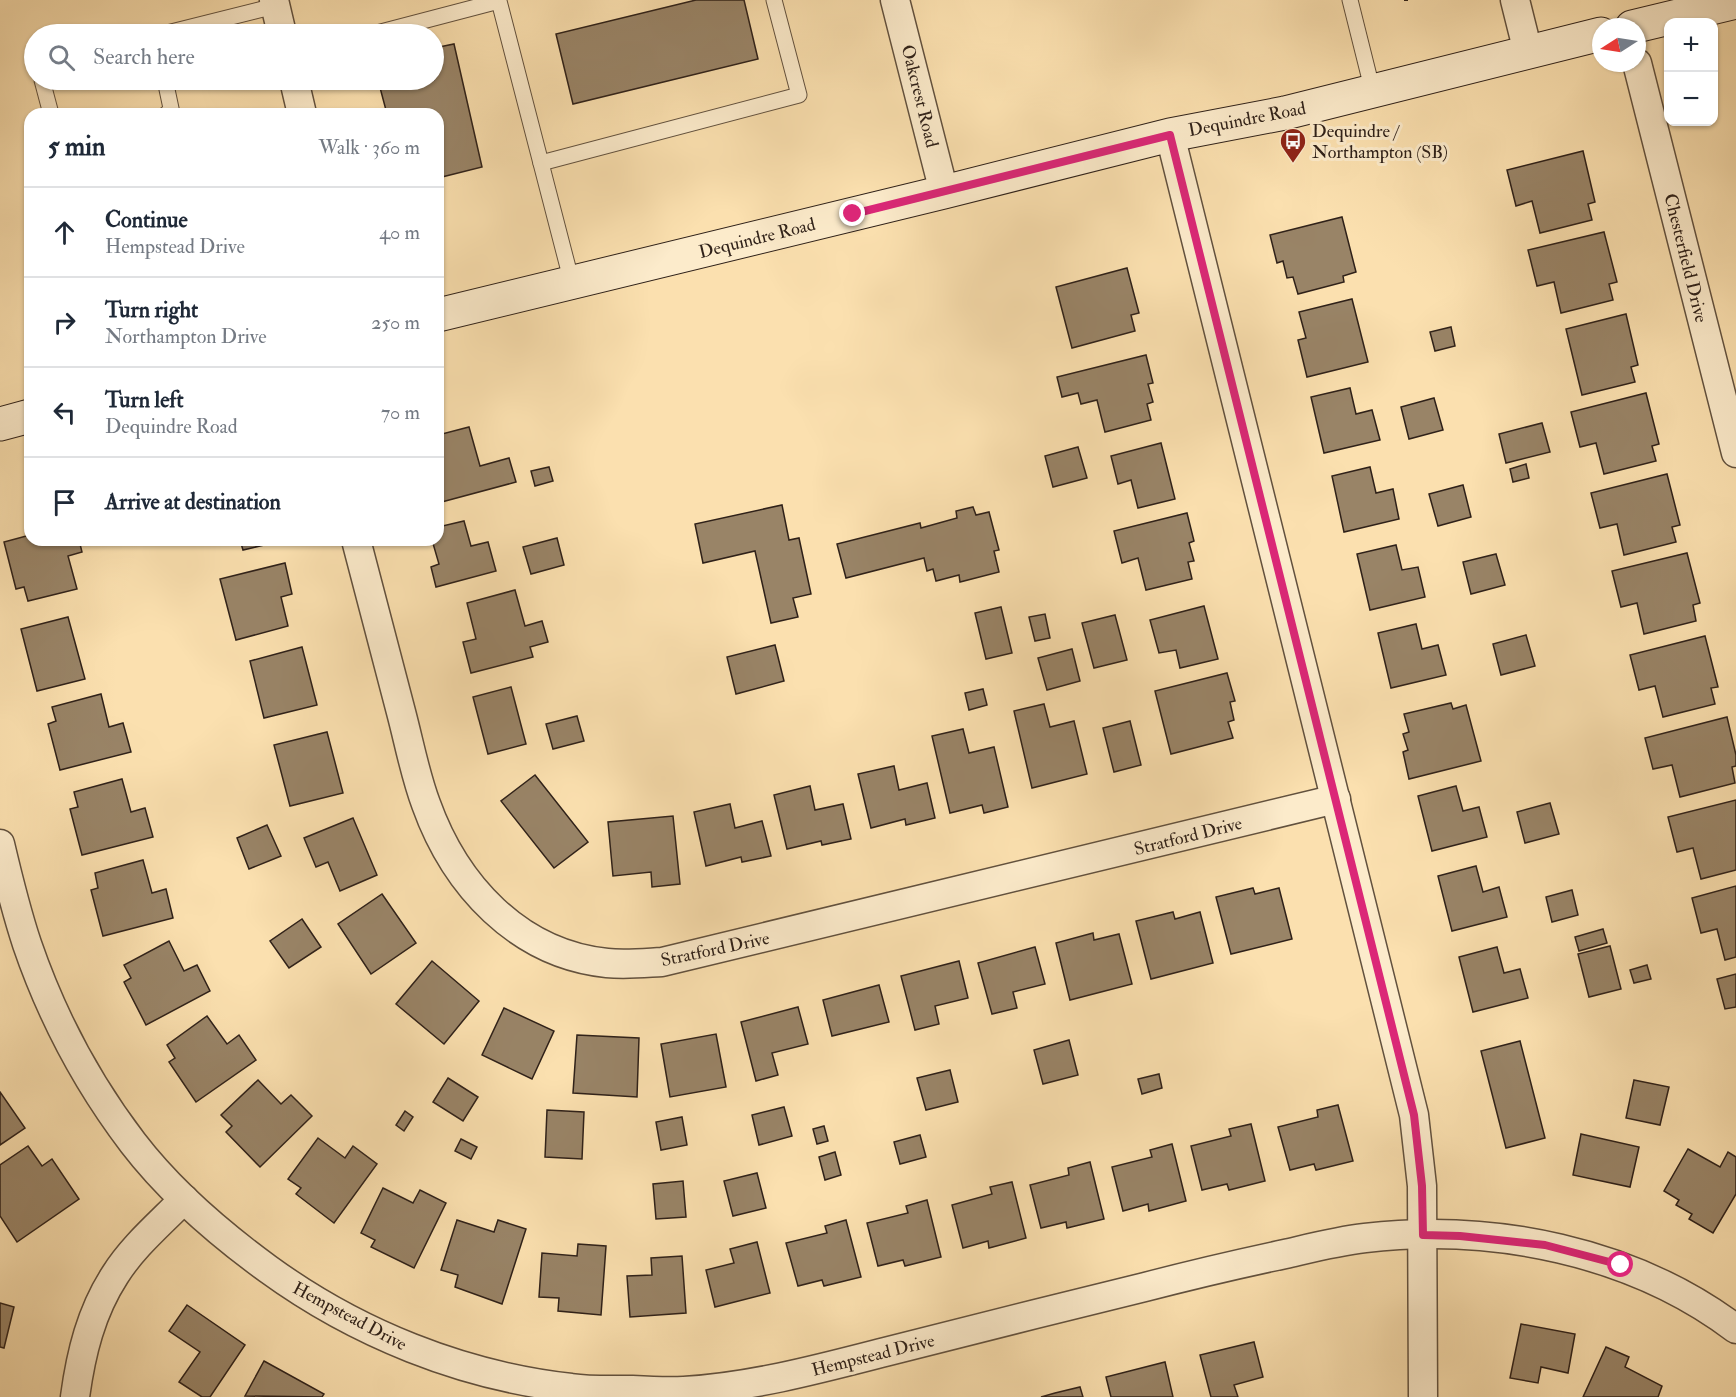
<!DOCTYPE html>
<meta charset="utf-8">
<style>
body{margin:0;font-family:"IM FELL Double Pica",serif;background:#f6f6f7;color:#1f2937}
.controls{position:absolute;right:18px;top:18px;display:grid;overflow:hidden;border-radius:12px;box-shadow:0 2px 4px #0004}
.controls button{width:54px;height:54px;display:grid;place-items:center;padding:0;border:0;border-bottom:2px solid #e0e1e3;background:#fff;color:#1f2937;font:30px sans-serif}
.compass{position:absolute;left:1592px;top:18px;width:54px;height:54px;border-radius:50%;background:#fff;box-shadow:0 2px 4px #0004;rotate:258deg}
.stop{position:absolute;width:18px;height:18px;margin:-14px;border:4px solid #db2777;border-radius:50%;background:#fff}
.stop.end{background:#db2777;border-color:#fff;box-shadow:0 2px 6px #0008}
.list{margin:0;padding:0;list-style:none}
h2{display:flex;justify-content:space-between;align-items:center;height:78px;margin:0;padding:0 24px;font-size:26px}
h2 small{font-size:20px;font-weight:400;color:#747a83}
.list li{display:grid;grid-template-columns:39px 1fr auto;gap:18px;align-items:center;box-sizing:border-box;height:90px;padding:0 24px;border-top:2px solid #e0e1e3}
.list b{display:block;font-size:22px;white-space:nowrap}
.list p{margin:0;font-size:20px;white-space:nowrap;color:#747a83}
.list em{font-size:20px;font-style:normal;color:#747a83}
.icon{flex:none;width:33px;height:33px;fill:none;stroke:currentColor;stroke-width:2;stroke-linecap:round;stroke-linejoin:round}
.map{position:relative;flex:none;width:1736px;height:1397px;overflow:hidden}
.search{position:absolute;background:#fff;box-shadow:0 2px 4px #0004;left:24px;top:24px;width:420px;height:66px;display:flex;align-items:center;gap:15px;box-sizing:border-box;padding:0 21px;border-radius:33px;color:#747a83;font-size:22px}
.panel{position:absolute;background:#fff;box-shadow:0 2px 4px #0004;left:24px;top:108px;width:420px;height:438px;border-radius:18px}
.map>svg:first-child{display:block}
.building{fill:#998467;stroke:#2f2119;stroke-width:1.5}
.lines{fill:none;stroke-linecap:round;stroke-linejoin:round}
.service-casing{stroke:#62513e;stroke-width:17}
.minor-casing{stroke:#62513e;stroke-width:31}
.secondary-casing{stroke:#2f2119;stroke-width:35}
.path{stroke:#2f2119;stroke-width:4;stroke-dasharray:4.5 3;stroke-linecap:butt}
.service{stroke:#fcebcb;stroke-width:15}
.minor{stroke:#fcebcb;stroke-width:28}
.secondary{stroke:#fcebcb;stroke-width:33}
.route{stroke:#db2777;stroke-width:8}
.labels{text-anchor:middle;stroke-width:6;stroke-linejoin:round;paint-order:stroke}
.street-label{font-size:18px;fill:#2f2119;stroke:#fcebcb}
.poi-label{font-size:18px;fill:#2f2119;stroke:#fcebcb;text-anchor:start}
</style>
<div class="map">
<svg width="1736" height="1397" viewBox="0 0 1736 1397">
<rect width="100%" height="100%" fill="#fbe0af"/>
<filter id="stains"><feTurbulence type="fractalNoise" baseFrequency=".00333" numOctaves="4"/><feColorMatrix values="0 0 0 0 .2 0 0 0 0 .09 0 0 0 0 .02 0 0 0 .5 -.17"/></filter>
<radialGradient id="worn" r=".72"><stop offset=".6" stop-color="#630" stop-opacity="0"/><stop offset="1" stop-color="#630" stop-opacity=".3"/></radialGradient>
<g class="building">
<path d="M 696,0 L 744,0 L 758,59 L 573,104 L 556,34 Z"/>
<path d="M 454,44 L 482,167 L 438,178 L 438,114 L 387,114 L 378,80 L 434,80 L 434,48 Z"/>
<path d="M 1583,151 L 1595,202 L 1588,204 L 1592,220 L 1540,233 L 1532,201 L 1516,206 L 1507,170 Z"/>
<path d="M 1342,217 L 1356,272 L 1343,276 L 1344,282 L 1298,294 L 1293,277 L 1287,278 L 1283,261 L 1277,263 L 1270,235 Z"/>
<path d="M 1604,232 L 1617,282 L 1609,284 L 1613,300 L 1561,313 L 1554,282 L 1537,286 L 1528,250 Z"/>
<path d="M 1127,268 L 1139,313 L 1131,315 L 1135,331 L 1072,348 L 1056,287 Z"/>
<path d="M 1352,299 L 1368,362 L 1307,377 L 1298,340 L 1306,338 L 1299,312 Z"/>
<path d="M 1626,314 L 1638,365 L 1631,367 L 1635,382 L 1582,395 L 1566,329 Z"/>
<path d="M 1451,327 L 1455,346 L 1435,351 L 1430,332 Z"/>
<path d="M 1146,355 L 1153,383 L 1148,384 L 1153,402 L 1147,404 L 1151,420 L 1105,432 L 1097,400 L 1081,404 L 1078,393 L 1062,397 L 1057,377 Z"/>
<path d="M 1350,388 L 1356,414 L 1372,410 L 1380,440 L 1324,453 L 1311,397 Z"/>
<path d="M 1646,393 L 1659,444 L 1652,446 L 1656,461 L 1604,474 L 1596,443 L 1580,447 L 1571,412 Z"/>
<path d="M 1434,398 L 1443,430 L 1409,439 L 1401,407 Z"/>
<path d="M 1542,423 L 1550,452 L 1506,463 L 1499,434 Z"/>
<path d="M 469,427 L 480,466 L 509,458 L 516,482 L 438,503 L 438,435 Z"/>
<path d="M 1161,443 L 1175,499 L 1138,508 L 1131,480 L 1118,484 L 1111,456 Z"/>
<path d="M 1078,447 L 1087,478 L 1053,487 L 1045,456 Z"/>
<path d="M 1526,464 L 1529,478 L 1513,482 L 1510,469 Z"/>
<path d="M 549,467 L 553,481 L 535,486 L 531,471 Z"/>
<path d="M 1370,467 L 1376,493 L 1393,489 L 1399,519 L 1344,532 L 1332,476 Z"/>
<path d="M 1667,474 L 1680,525 L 1672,527 L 1676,542 L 1624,555 L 1617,524 L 1600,528 L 1591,493 Z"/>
<path d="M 1463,485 L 1471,517 L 1438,526 L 1429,494 Z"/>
<path d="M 782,505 L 789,540 L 799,538 L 811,594 L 793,598 L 798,617 L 771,623 L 755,551 L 703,563 L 695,524 Z"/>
<path d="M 973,507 L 976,515 L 989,512 L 999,550 L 994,551 L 999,572 L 960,582 L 959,575 L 936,581 L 933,569 L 927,571 L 924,558 L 846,578 L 837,544 L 920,523 L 921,528 L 957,518 L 956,511 Z"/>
<path d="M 1187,513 L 1194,541 L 1189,543 L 1194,561 L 1188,562 L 1192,579 L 1146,590 L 1138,558 L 1122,563 L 1114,531 Z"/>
<path d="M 464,521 L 471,546 L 488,542 L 496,571 L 436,587 L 431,567 L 439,564 L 432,540 L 438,540 L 438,527 Z"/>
<path d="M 30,535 L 30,540 L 79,540 L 82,552 L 68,556 L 77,589 L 28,601 L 24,587 L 16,589 L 4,542 Z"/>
<path d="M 557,538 L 564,565 L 531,574 L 523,547 Z"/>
<path d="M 240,540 L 281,540 L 281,541 L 243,550 Z"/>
<path d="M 1396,545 L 1402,570 L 1418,567 L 1425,597 L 1370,610 L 1357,554 Z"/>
<path d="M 1687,553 L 1700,603 L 1693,605 L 1696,621 L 1644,634 L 1637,603 L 1621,607 L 1612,571 Z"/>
<path d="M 1496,554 L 1505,585 L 1471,594 L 1463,562 Z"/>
<path d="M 285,563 L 292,594 L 281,597 L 288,626 L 236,640 L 220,579 Z"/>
<path d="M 515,590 L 525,626 L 542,621 L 548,642 L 530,647 L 533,657 L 471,673 L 463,642 L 476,639 L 467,603 Z"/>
<path d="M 1204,606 L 1218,659 L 1180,668 L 1176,650 L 1159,653 L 1150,620 Z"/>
<path d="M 1001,607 L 1012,653 L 986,659 L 975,613 Z"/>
<path d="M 1045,614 L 1050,638 L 1035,641 L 1029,617 Z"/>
<path d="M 1115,615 L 1127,660 L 1094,668 L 1082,623 Z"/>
<path d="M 68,617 L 85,679 L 37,691 L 21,629 Z"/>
<path d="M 1416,624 L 1422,649 L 1438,645 L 1446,675 L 1391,688 L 1378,633 Z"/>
<path d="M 1526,635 L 1535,666 L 1501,675 L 1493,644 Z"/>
<path d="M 1705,636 L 1718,687 L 1711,688 L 1715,704 L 1663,717 L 1655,686 L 1639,690 L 1630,655 Z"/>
<path d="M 775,645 L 784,681 L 736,694 L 727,657 Z"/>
<path d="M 302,647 L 317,705 L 264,718 L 250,661 Z"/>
<path d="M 1072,649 L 1080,681 L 1047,690 L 1038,658 Z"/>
<path d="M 1227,673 L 1235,701 L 1230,702 L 1234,720 L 1228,722 L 1233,738 L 1171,754 L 1155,691 Z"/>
<path d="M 511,687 L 526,744 L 488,754 L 473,697 Z"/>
<path d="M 983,689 L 987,705 L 969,710 L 965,693 Z"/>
<path d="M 101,694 L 109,727 L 123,723 L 131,752 L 60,770 L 48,724 L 56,721 L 52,707 Z"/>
<path d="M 1451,703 L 1453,709 L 1466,705 L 1481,761 L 1409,779 L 1403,752 L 1408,750 L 1403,734 L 1409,732 L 1404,714 Z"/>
<path d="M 1044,704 L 1050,727 L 1074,721 L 1087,774 L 1032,788 L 1014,711 Z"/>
<path d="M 577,716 L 584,741 L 553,749 L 546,724 Z"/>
<path d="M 1727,717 L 1736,755 L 1736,766 L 1732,767 L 1735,783 L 1680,797 L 1672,765 L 1653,769 L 1645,738 Z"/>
<path d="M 1130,721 L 1141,765 L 1114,772 L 1103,728 Z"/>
<path d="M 963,729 L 969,753 L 994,747 L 1008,807 L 984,813 L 982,805 L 950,813 L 932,736 Z"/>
<path d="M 327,732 L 343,793 L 290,806 L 274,745 Z"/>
<path d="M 894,766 L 899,790 L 927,783 L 935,818 L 906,825 L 905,819 L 871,828 L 858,774 Z"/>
<path d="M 535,775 L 588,842 L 554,868 L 501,801 Z"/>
<path d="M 122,779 L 131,812 L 145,808 L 153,837 L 82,855 L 70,809 L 78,807 L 74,792 Z"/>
<path d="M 810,786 L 815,810 L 843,804 L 851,839 L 822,845 L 821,841 L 787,849 L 774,795 Z"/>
<path d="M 1456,786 L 1463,811 L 1479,807 L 1487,837 L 1432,851 L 1418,796 Z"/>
<path d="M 1736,800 L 1736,870 L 1701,879 L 1693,848 L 1677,852 L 1668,817 Z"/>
<path d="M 1550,803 L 1559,834 L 1525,843 L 1517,812 Z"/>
<path d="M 730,804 L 735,828 L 762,821 L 771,856 L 742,862 L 741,857 L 706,866 L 694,812 Z"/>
<path d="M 673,816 L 680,884 L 652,887 L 651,872 L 613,876 L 608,822 Z"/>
<path d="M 353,818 L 377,875 L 340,891 L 328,862 L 316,867 L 304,838 Z"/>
<path d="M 267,825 L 281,856 L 249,869 L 237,838 Z"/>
<path d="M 143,860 L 152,893 L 166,889 L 173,918 L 103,936 L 91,890 L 98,888 L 95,873 Z"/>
<path d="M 1476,866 L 1483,892 L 1499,887 L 1507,917 L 1452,931 L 1438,876 Z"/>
<path d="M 1736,886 L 1736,957 L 1725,960 L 1717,929 L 1701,933 L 1692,898 Z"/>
<path d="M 1253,888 L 1255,894 L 1279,888 L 1292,939 L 1231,954 L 1216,897 Z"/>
<path d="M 1572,890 L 1578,915 L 1552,922 L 1546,897 Z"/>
<path d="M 382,894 L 416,943 L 371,974 L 338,924 Z"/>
<path d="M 1173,912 L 1175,919 L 1200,912 L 1213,963 L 1151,979 L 1136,921 Z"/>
<path d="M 302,919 L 321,947 L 289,968 L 270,941 Z"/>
<path d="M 1603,929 L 1607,943 L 1579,951 L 1575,937 Z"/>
<path d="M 1093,933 L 1094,940 L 1119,934 L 1132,984 L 1070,1000 L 1056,943 Z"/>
<path d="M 169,941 L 184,971 L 197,965 L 210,991 L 146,1025 L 124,982 L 131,978 L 124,965 Z"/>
<path d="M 1610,946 L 1621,989 L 1589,997 L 1578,954 Z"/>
<path d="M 1035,947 L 1045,984 L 1013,992 L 1017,1008 L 992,1014 L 978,963 Z"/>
<path d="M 1497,947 L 1504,973 L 1520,969 L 1528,998 L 1473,1012 L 1459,957 Z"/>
<path d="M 432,961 L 479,1001 L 444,1044 L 396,1004 Z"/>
<path d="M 959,961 L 968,998 L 935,1006 L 939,1024 L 915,1030 L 901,976 Z"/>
<path d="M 1647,965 L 1651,979 L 1634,983 L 1630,970 Z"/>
<path d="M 1736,974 L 1736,1007 L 1725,1009 L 1717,979 Z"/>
<path d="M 879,985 L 889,1022 L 832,1036 L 823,1000 Z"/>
<path d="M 798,1007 L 808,1044 L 772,1053 L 778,1075 L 756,1081 L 741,1022 Z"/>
<path d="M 504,1008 L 554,1031 L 532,1079 L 482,1055 Z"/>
<path d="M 207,1016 L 227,1044 L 239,1035 L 256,1060 L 196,1102 L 169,1062 L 175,1058 L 167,1045 Z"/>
<path d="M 716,1034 L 726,1087 L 670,1097 L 661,1044 Z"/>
<path d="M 577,1035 L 639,1038 L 637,1097 L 573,1093 Z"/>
<path d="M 1069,1040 L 1078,1075 L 1043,1084 L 1034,1050 Z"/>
<path d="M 1520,1041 L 1545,1138 L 1506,1148 L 1481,1051 Z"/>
<path d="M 950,1070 L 958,1102 L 926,1110 L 917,1078 Z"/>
<path d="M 1159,1074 L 1162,1088 L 1142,1094 L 1138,1079 Z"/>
<path d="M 448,1078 L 478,1097 L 463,1121 L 433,1102 Z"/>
<path d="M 258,1080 L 281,1104 L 291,1095 L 312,1116 L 260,1167 L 226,1132 L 232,1126 L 221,1115 Z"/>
<path d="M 1634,1080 L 1669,1087 L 1660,1125 L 1626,1118 Z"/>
<path d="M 0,1092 L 25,1128 L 0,1145 Z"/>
<path d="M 1338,1105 L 1353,1161 L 1316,1170 L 1314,1164 L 1290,1170 L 1278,1127 L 1318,1117 L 1317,1110 Z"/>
<path d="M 784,1107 L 792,1136 L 759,1145 L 752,1115 Z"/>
<path d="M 547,1110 L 584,1112 L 582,1159 L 545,1157 Z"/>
<path d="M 405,1111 L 413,1117 L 404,1131 L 396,1125 Z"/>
<path d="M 682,1117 L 687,1145 L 661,1150 L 656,1122 Z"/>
<path d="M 1251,1124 L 1265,1181 L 1229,1190 L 1227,1184 L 1202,1190 L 1191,1146 L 1231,1136 L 1229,1129 Z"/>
<path d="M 824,1126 L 828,1141 L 817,1144 L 813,1129 Z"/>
<path d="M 1581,1134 L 1639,1147 L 1630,1187 L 1573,1175 Z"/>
<path d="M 920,1135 L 926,1157 L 900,1164 L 894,1142 Z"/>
<path d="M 318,1138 L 345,1158 L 353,1146 L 377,1164 L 334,1223 L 296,1194 L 301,1188 L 288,1179 Z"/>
<path d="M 461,1139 L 477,1147 L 471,1159 L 455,1151 Z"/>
<path d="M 1172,1144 L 1186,1201 L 1149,1211 L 1148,1204 L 1123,1211 L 1112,1167 L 1152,1157 L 1150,1150 Z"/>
<path d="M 28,1146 L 42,1166 L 52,1159 L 79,1199 L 17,1242 L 0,1216 L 0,1165 Z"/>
<path d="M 1688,1149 L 1720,1167 L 1728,1152 L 1736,1157 L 1736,1194 L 1713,1233 L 1689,1219 L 1692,1214 L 1676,1205 L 1679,1200 L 1664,1191 Z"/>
<path d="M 835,1152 L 841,1175 L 825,1180 L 819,1157 Z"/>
<path d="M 1090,1162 L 1104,1219 L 1067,1228 L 1066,1222 L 1041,1228 L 1030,1185 L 1069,1175 L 1068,1168 Z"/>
<path d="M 757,1173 L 766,1208 L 733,1216 L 724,1181 Z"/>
<path d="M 683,1181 L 686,1217 L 656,1219 L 653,1184 Z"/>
<path d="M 1012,1182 L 1026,1238 L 989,1248 L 988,1241 L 963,1248 L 952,1205 L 992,1194 L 990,1187 Z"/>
<path d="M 383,1188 L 413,1203 L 420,1190 L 446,1203 L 414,1268 L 371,1247 L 375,1240 L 361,1233 Z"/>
<path d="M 927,1200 L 941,1257 L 905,1266 L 903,1260 L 878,1266 L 867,1223 L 908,1213 L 906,1206 Z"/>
<path d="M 457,1220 L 494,1232 L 498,1220 L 526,1229 L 502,1304 L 455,1287 L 458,1275 L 441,1270 Z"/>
<path d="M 846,1220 L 861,1277 L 824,1286 L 822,1280 L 798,1286 L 786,1243 L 827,1233 L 825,1226 Z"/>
<path d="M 757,1242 L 770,1293 L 715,1307 L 706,1270 L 734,1263 L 730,1249 Z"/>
<path d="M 578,1244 L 606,1246 L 601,1315 L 558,1311 L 559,1298 L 539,1297 L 542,1253 L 577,1256 Z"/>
<path d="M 682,1256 L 686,1313 L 630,1317 L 627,1276 L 652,1275 L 651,1258 Z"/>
<path d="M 0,1303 L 14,1307 L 4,1348 L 0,1347 Z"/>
<path d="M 187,1305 L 245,1345 L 210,1397 L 202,1397 L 179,1382 L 200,1352 L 169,1331 Z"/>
<path d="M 1521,1324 L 1575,1334 L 1568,1373 L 1541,1367 L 1538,1383 L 1510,1378 Z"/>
<path d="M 1254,1342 L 1263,1377 L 1234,1385 L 1238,1397 L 1211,1397 L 1200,1355 Z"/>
<path d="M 1606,1347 L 1629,1357 L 1625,1367 L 1662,1386 L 1658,1397 L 1583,1397 Z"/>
<path d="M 264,1361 L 324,1394 L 322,1397 L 245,1396 Z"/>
<path d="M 1165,1362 L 1173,1397 L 1111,1397 L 1106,1377 Z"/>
<path d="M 1080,1387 L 1083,1397 L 1041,1397 L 1055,1393 Z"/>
</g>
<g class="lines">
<g class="service-casing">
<g id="service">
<path d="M 1350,0 L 1373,92"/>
<path d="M 163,34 L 275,6"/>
<path d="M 373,34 L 499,1 L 572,283"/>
<path d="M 42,80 L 51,114"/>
<path d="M 165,80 L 172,113 L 166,114"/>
<path d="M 541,163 L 799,95 L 774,0"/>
</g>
</g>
<g class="minor-casing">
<g id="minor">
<path d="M 274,0 L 282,34"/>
<path d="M 895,0 L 944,192"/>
<path d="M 1515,0 L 1528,52"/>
<path d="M 1637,63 L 1736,453"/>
<path d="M 294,80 L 302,114"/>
<path d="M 1170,135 L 1414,1115 L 1422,1186 L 1423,1397"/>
<path d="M 356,540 C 371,597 386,655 401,712 C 409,742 415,775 426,804 C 455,885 518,954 607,963 C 625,965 644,963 662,962 L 1336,799"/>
<path d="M 0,844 C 8,878 16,911 27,944 C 51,1014 88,1084 133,1143 C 169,1190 220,1234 268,1269 C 356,1333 462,1376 571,1388 C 591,1391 612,1390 632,1390 C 649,1391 667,1392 684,1391 C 752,1387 819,1369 885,1352 C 972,1330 1058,1308 1145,1287 C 1191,1275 1238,1264 1285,1254 C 1311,1248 1338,1241 1365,1238 C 1493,1223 1633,1251 1736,1329"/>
<path d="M 75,1397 C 81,1353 91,1312 115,1275 C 133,1246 161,1223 184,1199"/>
</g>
</g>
<g class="secondary-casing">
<g id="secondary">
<path d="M 1632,27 L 1736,2"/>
<path d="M 438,315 L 944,192 L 1170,135 L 1285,113 L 1601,34"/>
<path d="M 0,424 L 30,416"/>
</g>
</g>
<path class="path" d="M 1406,0 L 1406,1"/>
<use href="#service" class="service"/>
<use href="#minor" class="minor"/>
<use href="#secondary" class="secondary"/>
</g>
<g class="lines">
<path class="route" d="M 853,214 L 1170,135 L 1414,1115 L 1422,1186 L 1423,1235 L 1460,1236 L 1545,1245 L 1621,1265"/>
</g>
<defs>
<g id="bus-pin" transform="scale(1.35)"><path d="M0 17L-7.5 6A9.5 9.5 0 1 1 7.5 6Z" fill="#8f2418" stroke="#fcebcb"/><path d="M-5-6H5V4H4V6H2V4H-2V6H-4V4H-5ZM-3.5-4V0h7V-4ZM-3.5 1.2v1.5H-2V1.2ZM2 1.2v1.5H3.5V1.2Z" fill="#fff"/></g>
</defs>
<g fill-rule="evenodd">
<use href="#bus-pin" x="1293" y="141"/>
</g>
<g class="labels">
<g class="street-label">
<text transform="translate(920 96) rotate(76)" y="6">Oakcrest Road</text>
<text transform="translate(1247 119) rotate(-11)" y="6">Dequindre Road</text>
<text transform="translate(757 238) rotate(-14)" y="6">Dequindre Road</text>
<text transform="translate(1686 258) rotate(76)" y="6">Chesterfield Drive</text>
<text transform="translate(1188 836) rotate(-14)" y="6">Stratford Drive</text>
<text transform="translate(715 949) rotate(-12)" y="6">Stratford Drive</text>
<text transform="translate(350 1316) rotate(28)" y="6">Hempstead Drive</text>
<text transform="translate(873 1355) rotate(-14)" y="6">Hempstead Drive</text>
</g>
<g class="poi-label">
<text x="1312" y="137">Dequindre /<tspan x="1312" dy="21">Northampton (SB)</tspan></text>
</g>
</g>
<rect width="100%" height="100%" filter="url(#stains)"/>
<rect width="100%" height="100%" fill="url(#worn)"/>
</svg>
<div class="controls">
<button>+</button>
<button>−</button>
</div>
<svg class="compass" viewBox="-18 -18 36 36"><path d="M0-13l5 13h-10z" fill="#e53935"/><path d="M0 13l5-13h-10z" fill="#747a83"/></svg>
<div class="stop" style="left:1621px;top:1265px"></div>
<div class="stop end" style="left:853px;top:214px"></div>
<div class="search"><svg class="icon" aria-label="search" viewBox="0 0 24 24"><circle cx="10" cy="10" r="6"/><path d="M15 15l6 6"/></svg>Search here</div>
<section class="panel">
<h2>5 min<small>Walk · 360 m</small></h2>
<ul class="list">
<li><svg class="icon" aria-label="ahead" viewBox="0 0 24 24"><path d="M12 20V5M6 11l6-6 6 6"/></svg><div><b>Continue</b><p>Hempstead Drive</p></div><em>40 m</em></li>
<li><svg class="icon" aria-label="right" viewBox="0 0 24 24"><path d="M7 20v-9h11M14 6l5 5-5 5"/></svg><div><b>Turn right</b><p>Northampton Drive</p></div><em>250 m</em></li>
<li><svg class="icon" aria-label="left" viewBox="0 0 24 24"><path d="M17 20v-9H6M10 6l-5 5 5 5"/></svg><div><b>Turn left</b><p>Dequindre Road</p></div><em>70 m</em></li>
<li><svg class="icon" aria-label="arrive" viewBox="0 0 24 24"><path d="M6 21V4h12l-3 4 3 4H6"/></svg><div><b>Arrive at destination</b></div></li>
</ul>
</section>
</div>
